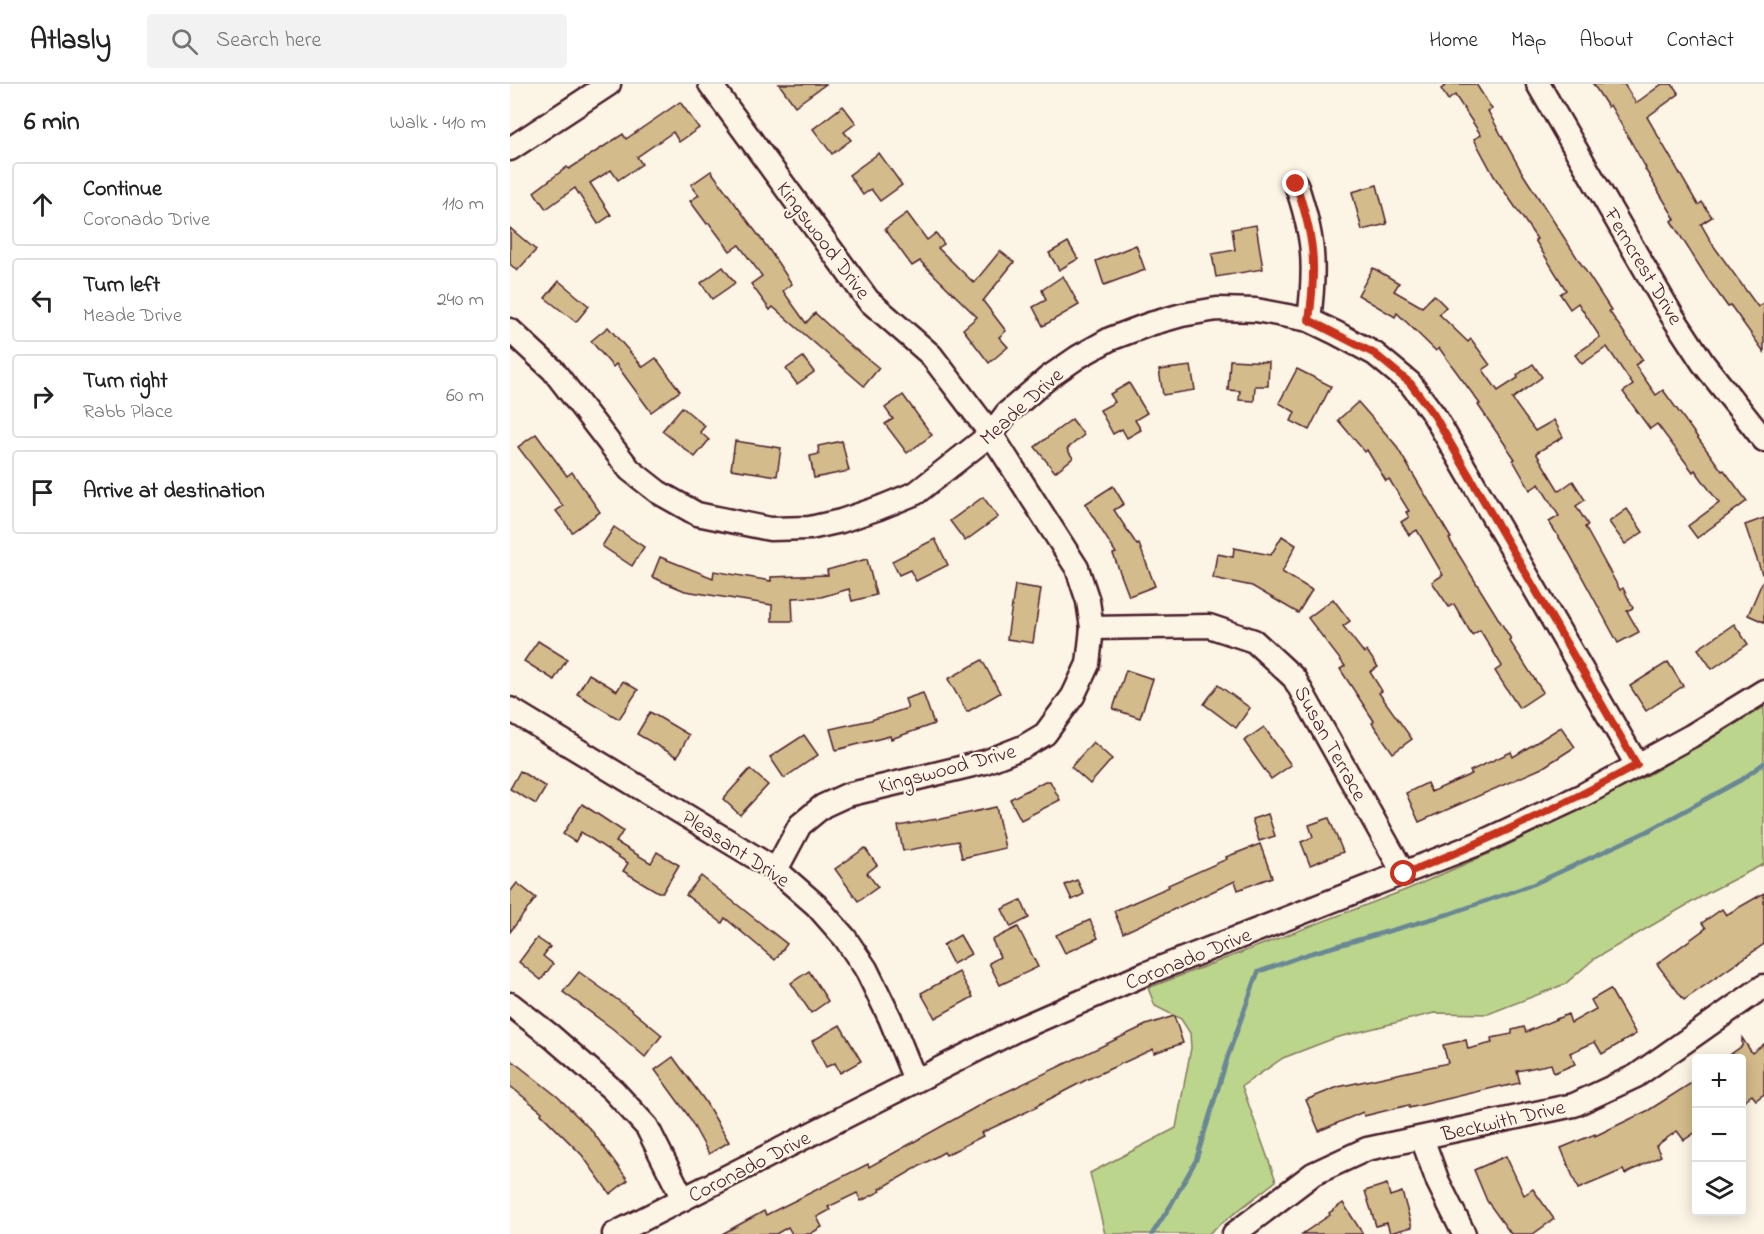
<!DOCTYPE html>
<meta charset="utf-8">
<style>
body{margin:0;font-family:"Indie Flower",sans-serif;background:#f2f2f2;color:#222}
.controls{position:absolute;right:18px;bottom:18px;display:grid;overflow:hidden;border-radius:6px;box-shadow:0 3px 15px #0003}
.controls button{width:54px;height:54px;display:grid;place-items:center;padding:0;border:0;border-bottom:2px solid #e0e0e0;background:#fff;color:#222;font:30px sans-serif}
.stop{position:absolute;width:18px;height:18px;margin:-14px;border:4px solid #c8321e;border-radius:50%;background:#fff}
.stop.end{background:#c8321e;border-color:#fff;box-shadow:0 2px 6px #0008}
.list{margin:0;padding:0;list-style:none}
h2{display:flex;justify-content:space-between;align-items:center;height:78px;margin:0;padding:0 24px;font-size:26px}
h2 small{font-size:20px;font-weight:400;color:#767676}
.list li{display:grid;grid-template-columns:39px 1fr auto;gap:18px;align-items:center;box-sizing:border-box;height:84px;margin:0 12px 12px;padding:0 12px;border:2px solid #e0e0e0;border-radius:6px}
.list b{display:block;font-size:22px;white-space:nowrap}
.list p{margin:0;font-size:20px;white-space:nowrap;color:#767676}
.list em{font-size:20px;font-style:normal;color:#767676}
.icon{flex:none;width:33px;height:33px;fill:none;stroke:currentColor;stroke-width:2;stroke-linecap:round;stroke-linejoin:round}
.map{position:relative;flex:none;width:1254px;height:1150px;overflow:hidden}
header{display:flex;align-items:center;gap:36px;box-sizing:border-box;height:84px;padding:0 30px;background:#fff;border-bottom:2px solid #e0e0e0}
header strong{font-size:28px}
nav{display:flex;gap:33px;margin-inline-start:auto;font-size:21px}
.search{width:420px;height:54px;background:#f2f2f2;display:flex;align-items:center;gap:15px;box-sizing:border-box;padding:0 21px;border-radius:6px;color:#767676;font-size:22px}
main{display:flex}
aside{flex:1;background:#fff}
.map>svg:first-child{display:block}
.green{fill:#bcd58c;stroke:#837a5c;stroke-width:1.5}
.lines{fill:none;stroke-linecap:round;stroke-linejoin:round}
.stream{stroke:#698795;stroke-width:4.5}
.building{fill:#d4bb8b;stroke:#4a1f2b;stroke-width:1.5}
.minor-casing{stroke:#4a1f2b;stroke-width:27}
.minor{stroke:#fcf5e5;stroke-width:22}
.route{stroke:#c8321e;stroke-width:8}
.labels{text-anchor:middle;stroke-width:4.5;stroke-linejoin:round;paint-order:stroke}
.street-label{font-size:21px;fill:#4a1f2b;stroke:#fcf5e5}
</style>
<header>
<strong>Atlasly</strong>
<div class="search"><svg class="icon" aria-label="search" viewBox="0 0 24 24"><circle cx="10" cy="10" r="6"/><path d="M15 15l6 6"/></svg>Search here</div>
<nav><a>Home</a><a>Map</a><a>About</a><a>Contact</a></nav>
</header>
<main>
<aside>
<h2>6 min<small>Walk · 410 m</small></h2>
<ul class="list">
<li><svg class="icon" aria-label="ahead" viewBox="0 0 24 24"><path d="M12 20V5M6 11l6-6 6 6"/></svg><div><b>Continue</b><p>Coronado Drive</p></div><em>110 m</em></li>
<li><svg class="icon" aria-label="left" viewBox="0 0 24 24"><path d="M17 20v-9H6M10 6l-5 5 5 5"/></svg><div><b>Turn left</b><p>Meade Drive</p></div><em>240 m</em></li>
<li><svg class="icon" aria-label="right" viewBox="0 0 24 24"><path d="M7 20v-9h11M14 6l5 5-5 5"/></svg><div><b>Turn right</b><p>Rabb Place</p></div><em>60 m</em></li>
<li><svg class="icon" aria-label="arrive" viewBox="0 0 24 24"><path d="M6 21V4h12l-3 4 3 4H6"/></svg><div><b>Arrive at destination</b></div></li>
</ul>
</aside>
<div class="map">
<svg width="1254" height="1150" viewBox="0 0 1254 1150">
<rect width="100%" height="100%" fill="#fcf5e5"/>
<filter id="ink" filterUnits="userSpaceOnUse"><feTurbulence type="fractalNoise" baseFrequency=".0167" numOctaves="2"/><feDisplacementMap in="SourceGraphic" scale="12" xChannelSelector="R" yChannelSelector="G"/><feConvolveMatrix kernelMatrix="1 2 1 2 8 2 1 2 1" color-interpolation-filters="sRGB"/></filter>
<g filter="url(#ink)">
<path class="green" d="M 1254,623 L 1254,780 L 1201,807 L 1084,875 L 1055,900 L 978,930 L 924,929 L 825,954 L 773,974 L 732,1002 L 766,1097 L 698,1150 L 595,1150 L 580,1089 L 666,1044 L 681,964 L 680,949 L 671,935 L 645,922 L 638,904 L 898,805 L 994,763 L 1138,691 Z"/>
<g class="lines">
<path class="stream" d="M 642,1150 L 661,1121 L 686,1076 L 718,972 L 748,888 L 798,870 L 939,830 L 1024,800 L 1138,747 L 1231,696 L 1254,679"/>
</g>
<g class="building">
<path d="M 269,0 L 316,0 L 285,22 Z"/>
<path d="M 938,0 L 966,0 L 982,25 L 978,27 L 1013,90 L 1101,226 L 1099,227 L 1133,276 L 1125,281 L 1146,311 L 1153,306 L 1212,387 L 1214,386 L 1237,417 L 1187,454 L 1178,442 L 1209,419 L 1185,386 L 1183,388 L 1147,340 L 1140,345 L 1113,308 L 1123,301 L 1097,263 L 1072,280 L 1065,271 L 1090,253 L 1068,219 L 1060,225 L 1050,210 L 1056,206 L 1025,156 L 1027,155 L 984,92 L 964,55 L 971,51 L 945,11 L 938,16 L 931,5 Z"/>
<path d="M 1083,0 L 1114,0 L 1126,19 L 1152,0 L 1162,0 L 1169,10 L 1137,33 L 1188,121 L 1192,118 L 1202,133 L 1191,140 L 1203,161 L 1248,223 L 1254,219 L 1254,268 L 1221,222 L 1218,223 L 1197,194 L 1161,137 L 1165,135 L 1135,85 L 1136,84 L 1100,21 L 1098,23 Z"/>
<path d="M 170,18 L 189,44 L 169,58 L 163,48 L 127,73 L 132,80 L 108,96 L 101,86 L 80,99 L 101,131 L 88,140 L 65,104 L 36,125 L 24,108 L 57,83 L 59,85 L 113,50 L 116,55 Z"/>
<path d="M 333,22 L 346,39 L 334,48 L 341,56 L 322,70 L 303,45 Z"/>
<path d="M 369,69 L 392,101 L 370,117 L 361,105 L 353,111 L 339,91 Z"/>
<path d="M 201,87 L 260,167 L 282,200 L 273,207 L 296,239 L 305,229 L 345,266 L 346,265 L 369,284 L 354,302 L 263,223 L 260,226 L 241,200 L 252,192 L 229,161 L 220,167 L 199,139 L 197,140 L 180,117 L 189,111 L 181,101 Z"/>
<path d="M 867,101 L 877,140 L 852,146 L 842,108 Z"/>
<path d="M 397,129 L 417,156 L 426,149 L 434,160 L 428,164 L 464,199 L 490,167 L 504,178 L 473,217 L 496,247 L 489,253 L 498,263 L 479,279 L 453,245 L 467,233 L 410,177 L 402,182 L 375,145 Z"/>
<path d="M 746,141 L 753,185 L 706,193 L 702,170 L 725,166 L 722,145 Z"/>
<path d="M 0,144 L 26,166 L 7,187 L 0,180 Z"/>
<path d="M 558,158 L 568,175 L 549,186 L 539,169 Z"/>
<path d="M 626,161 L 635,186 L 594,201 L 586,177 Z"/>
<path d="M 213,183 L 225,199 L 202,215 L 191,199 Z"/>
<path d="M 863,184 L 889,199 L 884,207 L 912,223 L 924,211 L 936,223 L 929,230 L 958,258 L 961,255 L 980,281 L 973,286 L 988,307 L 1008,294 L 1007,291 L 1023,280 L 1032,293 L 1002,315 L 1025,347 L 1044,336 L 1053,353 L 1026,369 L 1049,407 L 1063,397 L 1075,416 L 1066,422 L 1078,441 L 1075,443 L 1110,506 L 1113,504 L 1123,524 L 1117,527 L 1129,548 L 1108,559 L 1059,469 L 1039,438 L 1049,432 L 1029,400 L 1020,406 L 1003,376 L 1005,375 L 968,321 L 970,320 L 929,264 L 926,267 L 887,229 L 885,233 L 848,211 Z"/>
<path d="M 553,192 L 569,221 L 533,242 L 523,223 L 536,216 L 532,206 Z"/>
<path d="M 49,197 L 79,222 L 66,238 L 35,214 Z"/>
<path d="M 98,243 L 133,283 L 146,274 L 170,307 L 141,328 L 106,280 L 103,283 L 81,257 Z"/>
<path d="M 293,273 L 304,288 L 287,300 L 276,285 Z"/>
<path d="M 720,276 L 759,278 L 758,302 L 745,302 L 744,317 L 729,316 L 730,307 L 718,306 Z"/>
<path d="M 681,282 L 685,306 L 653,311 L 649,286 Z"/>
<path d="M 787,285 L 821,302 L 799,346 L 781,337 L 785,328 L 769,319 Z"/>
<path d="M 619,299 L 637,329 L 625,336 L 631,346 L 617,354 L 612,345 L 603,350 L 590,326 L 605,318 L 600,310 Z"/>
<path d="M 393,311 L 422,351 L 397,369 L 375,340 L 383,335 L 375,324 Z"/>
<path d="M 848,318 L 885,360 L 941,454 L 939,455 L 1001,555 L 999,556 L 1033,608 L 1009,624 L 985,587 L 992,582 L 970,546 L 962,551 L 944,520 L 939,523 L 922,498 L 933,491 L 907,446 L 899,451 L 891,438 L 899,433 L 896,428 L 899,427 L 879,395 L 876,397 L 857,366 L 855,368 L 828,336 Z"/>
<path d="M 172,323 L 195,342 L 190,348 L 199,356 L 185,373 L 152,347 Z"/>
<path d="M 562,335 L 574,351 L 557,365 L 563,374 L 545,388 L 525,363 Z"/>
<path d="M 26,350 L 57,392 L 62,388 L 90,428 L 62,448 L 46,427 L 53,422 L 8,363 Z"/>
<path d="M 225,357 L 271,364 L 267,392 L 221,385 Z"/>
<path d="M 332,357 L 339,387 L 304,394 L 300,372 L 309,370 L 308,362 Z"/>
<path d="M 603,402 L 614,420 L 604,426 L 627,461 L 629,460 L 645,502 L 619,512 L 603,470 L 606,469 L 575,420 Z"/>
<path d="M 473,413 L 488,433 L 455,457 L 440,437 Z"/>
<path d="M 1117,425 L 1133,448 L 1115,460 L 1099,438 Z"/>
<path d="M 1254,434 L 1254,489 L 1252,490 L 1235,441 Z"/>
<path d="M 104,443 L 134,463 L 122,482 L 92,462 Z"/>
<path d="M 772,452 L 786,461 L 772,488 L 802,506 L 788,529 L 742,502 L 703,494 L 707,470 L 723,473 L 724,464 L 761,471 Z"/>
<path d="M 425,455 L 438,481 L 406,497 L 400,486 L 389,491 L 382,477 Z"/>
<path d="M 150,473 L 203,494 L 204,487 L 261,497 L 261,493 L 318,491 L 317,486 L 357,475 L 366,511 L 342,517 L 339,505 L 311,513 L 282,514 L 283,537 L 262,537 L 262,521 L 175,507 L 142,493 Z"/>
<path d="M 1254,494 L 1254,538 L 1238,531 Z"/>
<path d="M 505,501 L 531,505 L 523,559 L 497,555 Z"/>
<path d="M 823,515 L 840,537 L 833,542 L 854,569 L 857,567 L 868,583 L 860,588 L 872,607 L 869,609 L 902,655 L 883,669 L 862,639 L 864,637 L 830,585 L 835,582 L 798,534 Z"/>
<path d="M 1224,540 L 1238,560 L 1202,585 L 1188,565 Z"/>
<path d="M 28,557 L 57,575 L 44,596 L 14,577 Z"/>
<path d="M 472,576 L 490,609 L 457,628 L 438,595 Z"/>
<path d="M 1158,578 L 1173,602 L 1136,627 L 1120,602 Z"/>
<path d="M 616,586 L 643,595 L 630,634 L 603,625 Z"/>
<path d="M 79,590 L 107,607 L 113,597 L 128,606 L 109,635 L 67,610 Z"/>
<path d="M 708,601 L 740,624 L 726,644 L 694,620 Z"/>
<path d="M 413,609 L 424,640 L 381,655 L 380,652 L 326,666 L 320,645 L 361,636 L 398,624 L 395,615 Z"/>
<path d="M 140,628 L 179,651 L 167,673 L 127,650 Z"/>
<path d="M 754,643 L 781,681 L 761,695 L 734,657 Z"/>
<path d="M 1051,643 L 1065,663 L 1032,684 L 909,738 L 896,709 L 917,699 L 921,708 L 962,690 L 960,687 L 1001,668 L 1003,673 Z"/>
<path d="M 294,651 L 308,671 L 274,694 L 260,673 Z"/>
<path d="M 583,658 L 602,675 L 580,700 L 561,683 Z"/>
<path d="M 240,685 L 258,701 L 230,731 L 213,715 Z"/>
<path d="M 10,687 L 36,703 L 26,720 L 0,705 Z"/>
<path d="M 535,697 L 540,697 L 550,716 L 511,736 L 500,715 Z"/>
<path d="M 72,720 L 113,747 L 106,758 L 141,779 L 147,768 L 169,781 L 153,808 L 148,808 L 113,787 L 118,779 L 71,748 L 65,758 L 53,750 Z"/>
<path d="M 486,723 L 495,764 L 452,774 L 448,757 L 393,767 L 388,742 L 426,735 L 427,736 Z"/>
<path d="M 758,730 L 765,752 L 749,757 L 742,735 Z"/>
<path d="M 819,734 L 833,768 L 800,781 L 791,758 L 803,753 L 799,741 Z"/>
<path d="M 750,760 L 762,793 L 728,806 L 725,797 L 613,849 L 604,827 L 659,803 L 658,801 L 717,775 L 716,773 Z"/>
<path d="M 355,764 L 367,781 L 357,789 L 368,803 L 348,817 L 325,785 Z"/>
<path d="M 191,792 L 277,860 L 265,876 L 215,834 L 212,839 L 176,811 Z"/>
<path d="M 567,796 L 574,810 L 562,816 L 555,801 Z"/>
<path d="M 7,799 L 26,814 L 0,848 L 0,808 Z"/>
<path d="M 1254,809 L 1254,860 L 1174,916 L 1147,880 L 1196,844 L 1192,839 L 1212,825 L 1216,831 Z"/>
<path d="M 511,816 L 519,834 L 501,843 L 492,825 Z"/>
<path d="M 580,836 L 588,854 L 555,869 L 546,851 Z"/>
<path d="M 508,843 L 528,883 L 490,901 L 479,879 L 490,873 L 482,856 Z"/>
<path d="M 450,851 L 461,870 L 443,880 L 433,861 Z"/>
<path d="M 27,854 L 40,863 L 33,872 L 43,880 L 31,896 L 9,878 Z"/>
<path d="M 299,887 L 318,917 L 301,929 L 281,899 Z"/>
<path d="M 69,888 L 119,924 L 152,951 L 135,973 L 103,945 L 53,908 Z"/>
<path d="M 449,888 L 463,913 L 425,934 L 411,909 Z"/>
<path d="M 1100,905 L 1126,950 L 1092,970 L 1085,958 L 1060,969 L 1065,980 L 1044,989 L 1041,980 L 1007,987 L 1010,999 L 992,1003 L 991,1002 L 899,1024 L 899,1021 L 854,1032 L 853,1028 L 809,1047 L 796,1016 L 828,1003 L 938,979 L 933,961 L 956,956 L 958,965 L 982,959 L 981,954 L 1002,950 L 1002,946 L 1014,943 L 1016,948 L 1058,930 L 1061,939 L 1086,925 L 1081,916 Z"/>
<path d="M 664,932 L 673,959 L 644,969 L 643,965 L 578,995 L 526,1022 L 527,1023 L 471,1049 L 473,1052 L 436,1071 L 434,1068 L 370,1105 L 371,1107 L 351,1117 L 347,1109 L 318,1123 L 320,1126 L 307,1133 L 312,1143 L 300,1150 L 282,1150 L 278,1143 L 266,1150 L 212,1150 L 254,1127 L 256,1131 L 358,1080 L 359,1083 L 477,1017 L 636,941 Z"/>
<path d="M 330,941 L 351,977 L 330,989 L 325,979 L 316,983 L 302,957 Z"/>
<path d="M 1232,954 L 1242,969 L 1254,960 L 1254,1010 L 1246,1016 L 1242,1011 L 1232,1018 L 1232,975 L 1214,975 L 1232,962 Z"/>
<path d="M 163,973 L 195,1017 L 219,1058 L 199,1070 L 177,1030 L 145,986 Z"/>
<path d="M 0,975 L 48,1013 L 82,1047 L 118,1096 L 100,1110 L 72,1071 L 31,1030 L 32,1028 L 0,1002 Z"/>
<path d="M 1186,996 L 1186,1048 L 1174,1056 L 1167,1047 L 1146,1062 L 1151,1072 L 1115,1090 L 1113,1086 L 1068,1105 L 1051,1064 L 1085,1050 L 1085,1052 L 1139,1026 Z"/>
<path d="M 996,1072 L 1014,1111 L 1023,1105 L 1044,1135 L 1023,1150 L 1001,1150 L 977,1117 L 964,1086 Z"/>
<path d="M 877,1100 L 880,1112 L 892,1108 L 902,1143 L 880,1149 L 877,1139 L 866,1142 L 855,1107 Z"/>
<path d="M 833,1119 L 853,1150 L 792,1150 L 820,1131 L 819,1129 Z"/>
</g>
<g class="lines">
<g class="minor-casing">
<g id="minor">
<path d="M 200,0 L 358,216 L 421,271 L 481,350 L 567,484 L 578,517 L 582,544 L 578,580 L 563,612 L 535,650 L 513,663 L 475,678 L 337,711 L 313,722 L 290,741 L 266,786"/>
<path d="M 1028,0 L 1161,230 L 1193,279 L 1254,356"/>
<path d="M 0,65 L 99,0"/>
<path d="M 786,100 C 804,153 806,180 799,236"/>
<path d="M 0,246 L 43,286 L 120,386 L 148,408 L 187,430 L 260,445 L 300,444 L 331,437 L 369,424 L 406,409 L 481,350 L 497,329 L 539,293 L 568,273 L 600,255 L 640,240 L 672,231 L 707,225 L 746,226 L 799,236 L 826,249 L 865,270 L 900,299 L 924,331 L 1127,681"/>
<path d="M 582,544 L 699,542 L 744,557 L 784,594 L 894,790"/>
<path d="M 0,625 L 266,786 L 306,821 L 335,854 L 356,885 L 380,934 L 405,996"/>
<path d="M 0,920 L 41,952 L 103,1006 L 137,1043 L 173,1115"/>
<path d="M 912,1054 L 928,1098 L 954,1150"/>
<path d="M 104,1150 L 506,946 L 637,889 L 970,759 L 1073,711 L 1181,652 L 1254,607"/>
<path d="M 724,1150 L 803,1090 L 857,1065 L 1064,1021 L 1126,992 L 1254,902"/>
</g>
</g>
<use href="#minor" class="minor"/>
</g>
</g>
<g class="lines" filter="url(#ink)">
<path class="route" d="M 786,100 C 804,153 807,180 799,236 L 865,270 L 900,299 L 924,331 L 1127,681 C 1051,723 974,758 894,790"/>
</g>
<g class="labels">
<g class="street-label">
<text transform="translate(314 156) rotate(53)" y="7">Kingswood Drive</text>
<text transform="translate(1134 182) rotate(59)" y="7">Ferncrest Drive</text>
<text transform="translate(511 322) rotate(-42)" y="7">Meade Drive</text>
<text transform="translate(821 659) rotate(61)" y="7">Susan Terrace</text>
<text transform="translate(437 684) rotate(-15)" y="7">Kingswood Drive</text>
<text transform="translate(226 764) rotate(33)" y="7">Pleasant Drive</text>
<text transform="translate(678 874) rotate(-22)" y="7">Coronado Drive</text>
<text transform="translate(993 1036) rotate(-13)" y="7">Beckwith Drive</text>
<text transform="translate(239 1082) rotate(-27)" y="7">Coronado Drive</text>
</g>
</g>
</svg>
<div class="controls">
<button>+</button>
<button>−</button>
<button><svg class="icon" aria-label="layers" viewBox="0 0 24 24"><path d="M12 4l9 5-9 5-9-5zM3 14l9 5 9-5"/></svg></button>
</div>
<div class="stop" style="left:894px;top:790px"></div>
<div class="stop end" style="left:786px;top:100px"></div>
</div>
</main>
